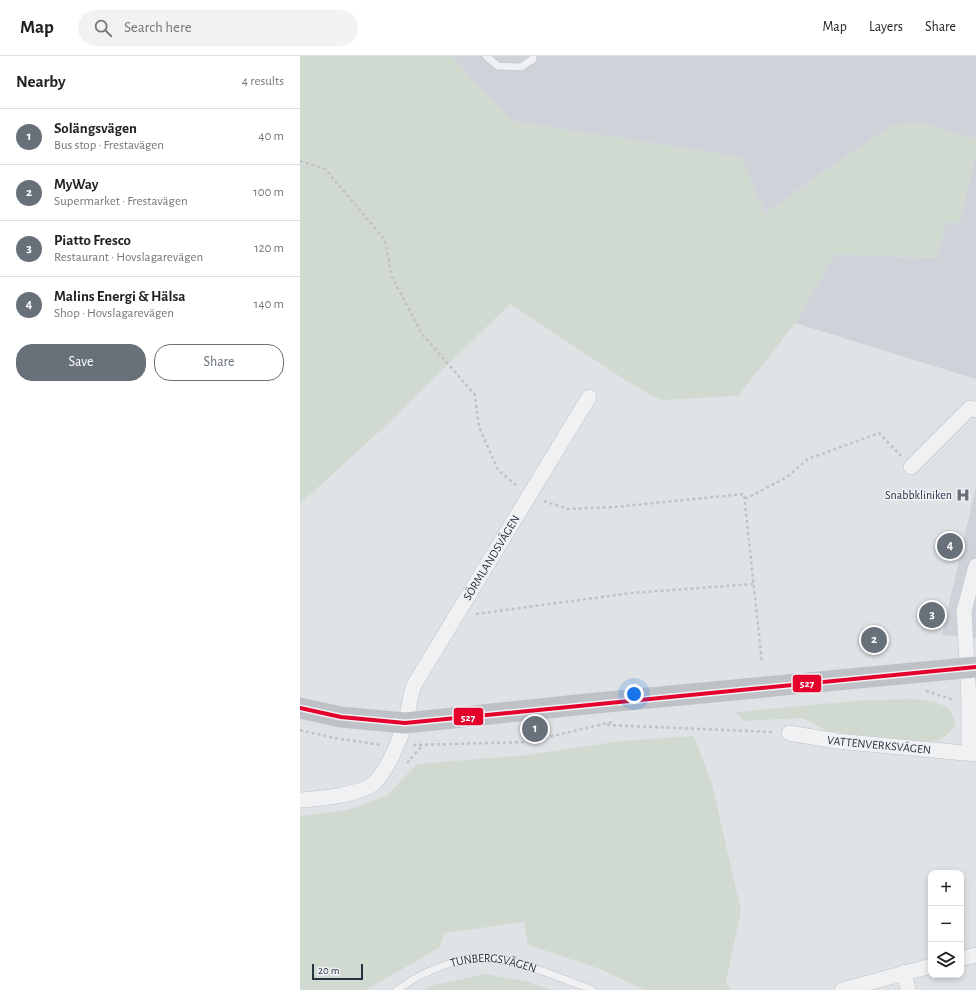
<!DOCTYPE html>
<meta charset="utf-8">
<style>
body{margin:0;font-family:"Alegreya Sans",sans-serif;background:#f2f2f2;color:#222}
.controls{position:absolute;right:12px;bottom:12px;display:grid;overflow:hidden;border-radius:8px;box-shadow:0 2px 6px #0003}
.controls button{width:36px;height:36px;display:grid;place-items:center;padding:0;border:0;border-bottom:1px solid #e0e0e0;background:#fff;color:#222;font:20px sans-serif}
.scale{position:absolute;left:12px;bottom:10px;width:51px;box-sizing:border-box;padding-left:4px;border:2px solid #273240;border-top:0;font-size:11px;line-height:14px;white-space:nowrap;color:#273240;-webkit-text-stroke:3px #eef2f6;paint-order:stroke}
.you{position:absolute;left:334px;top:638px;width:14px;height:14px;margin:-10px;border:3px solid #fff;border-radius:50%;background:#1a73e8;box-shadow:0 0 0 6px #1a73e833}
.badge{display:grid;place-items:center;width:26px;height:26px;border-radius:50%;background:#68707a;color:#fff;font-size:13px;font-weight:700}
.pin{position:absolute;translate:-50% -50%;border:2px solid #fff;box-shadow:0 1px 4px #0006}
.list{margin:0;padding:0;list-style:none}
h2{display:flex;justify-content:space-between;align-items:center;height:52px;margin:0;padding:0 16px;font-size:17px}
h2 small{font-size:13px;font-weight:400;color:#767676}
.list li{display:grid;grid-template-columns:26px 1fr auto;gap:12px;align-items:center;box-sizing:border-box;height:56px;padding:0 16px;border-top:1px solid #e0e0e0}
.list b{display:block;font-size:15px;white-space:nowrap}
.list p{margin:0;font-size:13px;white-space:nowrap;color:#767676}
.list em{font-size:13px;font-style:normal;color:#767676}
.actions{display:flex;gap:8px;padding:12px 16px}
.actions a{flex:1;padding:9px 0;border:1px solid #68707a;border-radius:16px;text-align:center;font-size:14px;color:#68707a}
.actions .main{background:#68707a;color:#fff}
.icon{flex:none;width:22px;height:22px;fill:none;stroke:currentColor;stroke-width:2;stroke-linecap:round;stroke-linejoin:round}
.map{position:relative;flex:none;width:676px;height:934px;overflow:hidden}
header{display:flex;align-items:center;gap:24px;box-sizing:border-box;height:56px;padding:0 20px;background:#fff;border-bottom:1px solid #e0e0e0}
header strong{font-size:19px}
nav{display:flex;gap:22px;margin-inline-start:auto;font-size:14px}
.search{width:280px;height:36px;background:#f2f2f2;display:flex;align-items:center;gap:10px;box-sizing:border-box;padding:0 14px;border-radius:22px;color:#767676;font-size:15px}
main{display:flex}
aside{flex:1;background:#fff}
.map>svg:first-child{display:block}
.built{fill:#ced3da}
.green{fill:#d1dad1}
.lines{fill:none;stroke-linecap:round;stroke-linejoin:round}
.lane-casing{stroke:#bec1c4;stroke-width:8}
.street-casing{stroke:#bec1c4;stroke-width:16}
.path{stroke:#c0c2c6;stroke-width:2.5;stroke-dasharray:3 3;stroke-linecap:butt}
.lane{stroke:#f0f1f3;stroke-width:7}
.street{stroke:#f0f1f3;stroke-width:15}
.secondary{stroke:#bec2c6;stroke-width:21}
.bus-1-casing{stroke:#eef2f6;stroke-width:7}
.bus-1{stroke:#e4002b;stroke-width:4}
.labels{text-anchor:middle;stroke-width:3;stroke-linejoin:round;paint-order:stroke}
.poi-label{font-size:12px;fill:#273240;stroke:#eef2f6;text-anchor:end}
.street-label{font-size:12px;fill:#273240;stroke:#eef2f6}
.line-badge{stroke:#eef2f6;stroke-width:1.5}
.badge-label{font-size:11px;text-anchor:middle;font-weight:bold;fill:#fff}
</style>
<header>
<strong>Map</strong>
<div class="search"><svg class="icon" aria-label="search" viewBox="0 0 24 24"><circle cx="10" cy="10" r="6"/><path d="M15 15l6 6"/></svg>Search here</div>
<nav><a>Map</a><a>Layers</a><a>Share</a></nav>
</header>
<main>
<aside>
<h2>Nearby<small>4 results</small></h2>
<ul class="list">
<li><span class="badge">1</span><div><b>Solängsvägen</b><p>Bus stop · Frestavägen</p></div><em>40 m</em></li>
<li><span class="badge">2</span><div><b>MyWay</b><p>Supermarket · Frestavägen</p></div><em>100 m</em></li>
<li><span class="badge">3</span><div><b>Piatto Fresco</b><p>Restaurant · Hovslagarevägen</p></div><em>120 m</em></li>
<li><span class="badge">4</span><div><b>Malins Energi &amp; Hälsa</b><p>Shop · Hovslagarevägen</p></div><em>140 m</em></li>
</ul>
<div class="actions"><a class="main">Save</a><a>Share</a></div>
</aside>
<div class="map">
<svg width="676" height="934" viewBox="0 0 676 934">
<rect width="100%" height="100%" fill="#e0e3e6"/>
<g class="built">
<path d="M 151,0 L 676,0 L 676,83 L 620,67 L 576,80 L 465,157 L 441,101 L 212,65 Z"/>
<path d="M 676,96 L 676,323 L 495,267 L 535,198 L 637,202 L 646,166 L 660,166 Z"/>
<path d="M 676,430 L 676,582 L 642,579 Z"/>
</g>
<g class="green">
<path d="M 0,0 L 151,0 L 212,65 L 441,101 L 465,157 L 594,68 L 620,67 L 676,83 L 676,96 L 660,167 L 646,166 L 637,202 L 535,198 L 495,267 L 438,340 L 360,344 L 325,324 L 210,248 L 83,372 L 0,448 Z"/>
<path d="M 616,643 C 635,647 654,646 655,669 L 646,680 L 637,685 L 620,686 L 527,675 L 503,662 L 443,665 L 436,656 L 566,644 Z"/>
<path d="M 394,680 L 412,728 L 441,854 L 426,926 L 431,934 L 344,934 L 300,913 L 228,889 L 224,866 L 144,877 L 140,891 L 66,934 L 0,934 L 0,760 L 48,754 L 86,740 L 117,708 L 227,699 L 321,685 Z"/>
<path d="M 185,918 L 225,925 L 251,934 L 124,934 L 130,930 Z"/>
</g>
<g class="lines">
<g class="lane-casing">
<g id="lane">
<path d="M 186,0 L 198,10 L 221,11 L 233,3 L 233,0"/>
<path id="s1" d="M 97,934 C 124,914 166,897 200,903 C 232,909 262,923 293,934"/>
</g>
</g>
<g class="street-casing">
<g id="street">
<path d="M 611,411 L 670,352 L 676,354"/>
<path id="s2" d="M 489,677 L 536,685 L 676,698"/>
<path d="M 669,696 L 669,645 L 664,555 L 676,510"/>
<path id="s3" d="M 0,744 C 18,743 60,739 74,727 C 87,715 99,685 105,668 C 109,655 109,642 114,629 L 289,341"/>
<path d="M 661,903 L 676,899"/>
<path d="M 604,916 L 608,934"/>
<path d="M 542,934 L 631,910"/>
</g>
</g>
<g class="path">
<path d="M 0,105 L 25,113 L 85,184 L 92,221 L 122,278 L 175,339 L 179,371 L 198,414 L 217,430"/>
<path d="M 445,443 L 487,421 L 508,403 L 579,377 L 601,400"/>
<path d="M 244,445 L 268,453 L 315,451 L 444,438 L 462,607"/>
<path d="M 176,558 L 331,537 L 453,528"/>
<path d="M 626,635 L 654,644"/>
<path d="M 307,669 L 474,676"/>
<path d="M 0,674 L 34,682 L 81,689"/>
<path d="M 113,689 L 227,686 L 312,666"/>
<path d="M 107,707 L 122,690"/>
</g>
<use href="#lane" class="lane"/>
<use href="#street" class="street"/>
<path class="secondary" d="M 0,652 L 41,661 L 105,667 L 286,648 L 676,611"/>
<g class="bus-1-casing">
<path id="bus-1" d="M 0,652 L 41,661 L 105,667 L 676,611"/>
</g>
<use href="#bus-1" class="bus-1"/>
</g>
<defs>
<g id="hospital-bare" transform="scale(1.08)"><path d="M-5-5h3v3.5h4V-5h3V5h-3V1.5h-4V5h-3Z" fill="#68707a" stroke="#eef2f6" stroke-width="2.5" paint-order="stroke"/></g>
</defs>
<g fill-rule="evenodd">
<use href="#hospital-bare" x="663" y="439"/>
</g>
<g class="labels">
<g class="poi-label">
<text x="652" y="443">Snabbkliniken</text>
</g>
<g class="street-label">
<text dy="4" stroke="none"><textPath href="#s3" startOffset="333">SÖRMLANDSVÄGEN</textPath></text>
<text dy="4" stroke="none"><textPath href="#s2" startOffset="91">VATTENVERKSVÄGEN</textPath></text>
<text dy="4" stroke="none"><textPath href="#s1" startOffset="104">TUNBERGSVÄGEN</textPath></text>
</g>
</g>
<g class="line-badge">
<rect x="492" y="618" width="30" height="19" rx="4" fill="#e4002b"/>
<rect x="153" y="651" width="31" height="19" rx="4" fill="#e4002b"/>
</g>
<g class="badge-label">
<text x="507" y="631">527</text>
<text x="168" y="665">527</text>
</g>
</svg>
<div class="controls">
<button>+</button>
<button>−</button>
<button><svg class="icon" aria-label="layers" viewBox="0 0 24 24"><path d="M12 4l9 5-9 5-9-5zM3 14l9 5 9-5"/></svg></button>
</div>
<div class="scale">20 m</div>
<div class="you"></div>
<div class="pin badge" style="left:235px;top:673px">1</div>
<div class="pin badge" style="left:574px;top:584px">2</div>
<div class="pin badge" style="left:632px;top:559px">3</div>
<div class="pin badge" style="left:650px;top:490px">4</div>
</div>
</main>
